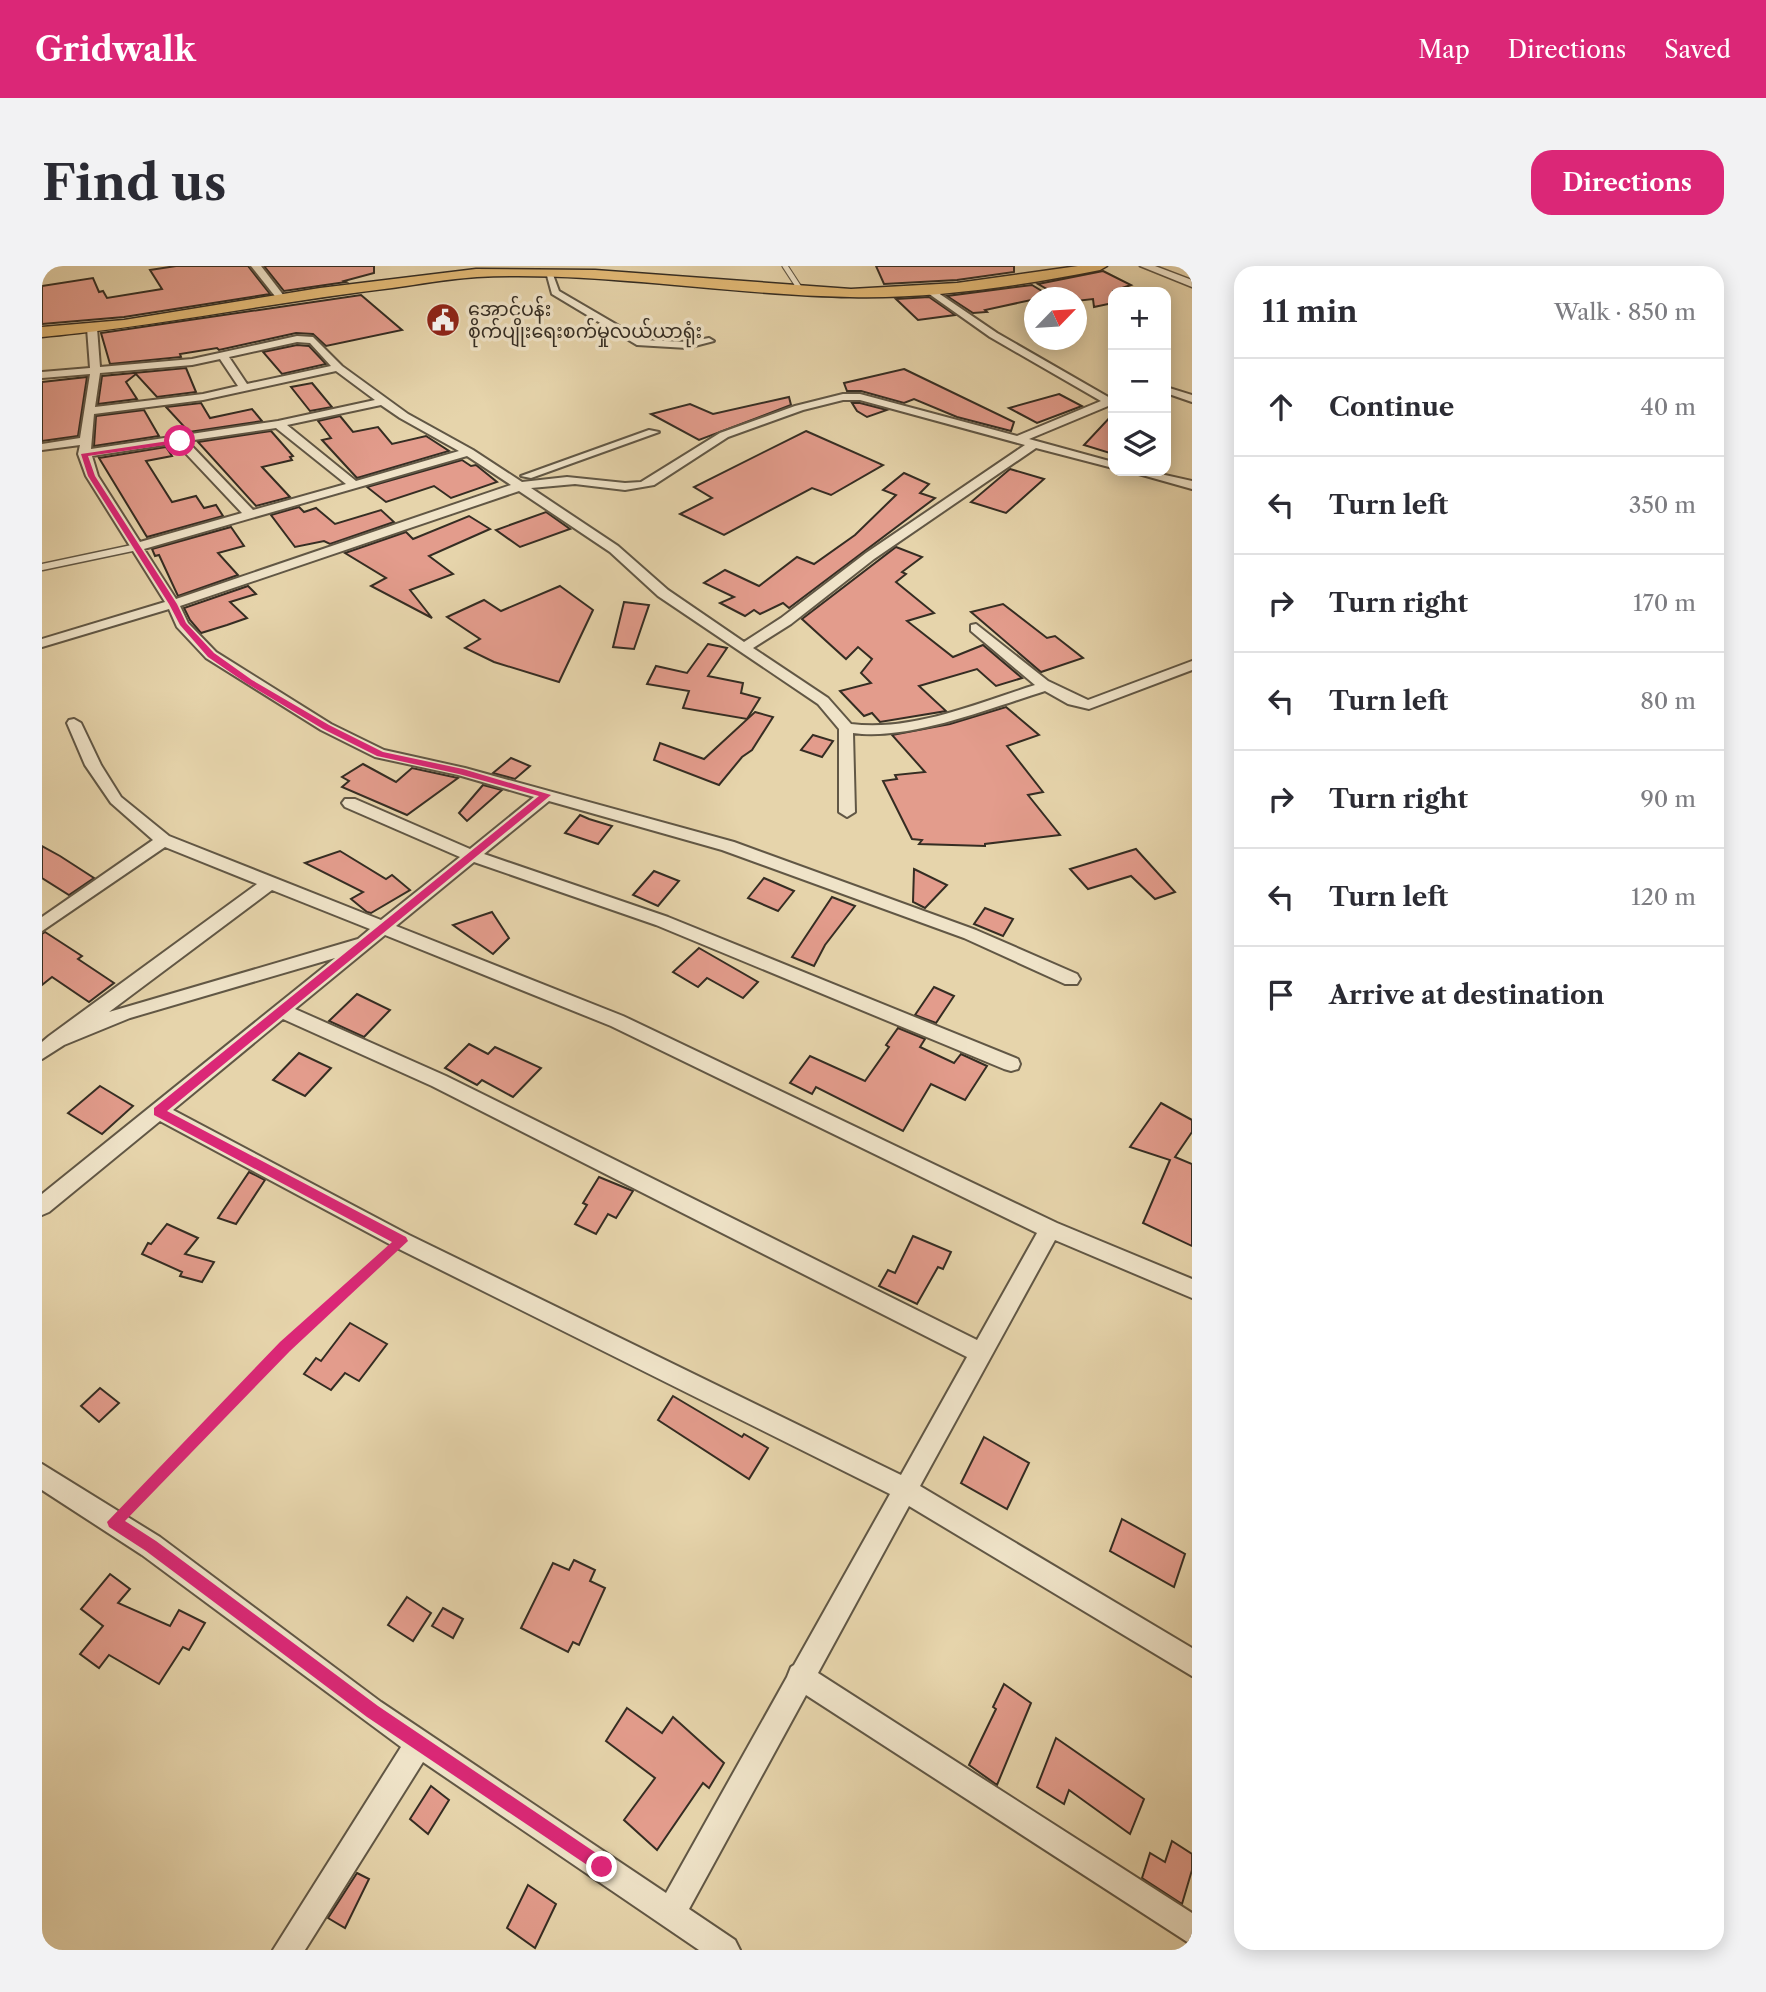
<!DOCTYPE html>
<meta charset="utf-8">
<style>
body{margin:0;font-family:"Libre Caslon Text","Noto Sans Myanmar",serif;background:#f2f2f3;color:#2b2b33}
.controls{position:absolute;right:21px;top:21px;display:grid;overflow:hidden;border-radius:14px;box-shadow:0 4px 18px #0003}
.controls button{width:63px;height:63px;display:grid;place-items:center;padding:0;border:0;border-bottom:2px solid #e1e1e2;background:#fff;color:#2b2b33;font:35px sans-serif}
.compass{position:absolute;left:982px;top:21px;width:63px;height:63px;border-radius:50%;background:#fff;box-shadow:0 4px 18px #0003;rotate:65deg}
.stop{position:absolute;width:21px;height:21px;margin:-16px;border:5px solid #db2777;border-radius:50%;background:#fff}
.stop.end{background:#db2777;border-color:#fff;box-shadow:0 2px 7px #0008}
.list{margin:0;padding:0;list-style:none}
h2{display:flex;justify-content:space-between;align-items:center;height:91px;margin:0;padding:0 28px;font-size:30px}
h2 small{font-size:23px;font-weight:400;color:#7c7c81}
.list li{display:grid;grid-template-columns:46px 1fr auto;gap:21px;align-items:center;box-sizing:border-box;height:98px;padding:0 28px;border-top:2px solid #e1e1e2}
.list b{display:block;font-size:26px;white-space:nowrap}
.list em{font-size:23px;font-style:normal;color:#7c7c81}
.icon{flex:none;width:38px;height:38px;fill:none;stroke:currentColor;stroke-width:2;stroke-linecap:round;stroke-linejoin:round}
.map{position:relative;flex:none;width:1150px;height:1684px;overflow:hidden;border-radius:21px}
header{display:flex;align-items:center;gap:42px;box-sizing:border-box;height:98px;padding:0 35px;background:#db2777;color:#fff}
header strong{font-size:33px}
nav{display:flex;gap:38px;margin-inline-start:auto;font-size:24px}
.intro{display:flex;align-items:center;justify-content:space-between;box-sizing:border-box;height:168px;padding:0 42px}
h1{margin:0;font-size:49px}
.button{padding:18px 32px;border-radius:21px;background:#db2777;color:#fff;font-size:24px;font-weight:700}
main{display:flex;gap:42px;padding:0 42px}
aside{flex:1;background:#fff;border-radius:21px;box-shadow:0 4px 18px #0003}
.map>svg:first-child{display:block}
.building{fill:#e39c8c;stroke:#352d23;stroke-width:2}
.lines{fill:none;stroke-linecap:round;stroke-linejoin:round}
.service-far1-casing{stroke:#615745;stroke-width:7}
.service-casing{stroke:#615745;stroke-width:9}
.minor-casing{stroke:#615745;stroke-width:4}
.tertiary-casing{stroke:#615745;stroke-width:3}
.primary-casing{stroke:#352d23;stroke-width:3}
.path-far1{stroke:#352d23;stroke-width:4.5;stroke-dasharray:5 3.5;stroke-linecap:butt}
.path{stroke:#352d23;stroke-width:6;stroke-dasharray:7 4.5;stroke-linecap:butt}
.service-far1{stroke:#efe3c8;stroke-width:5}
.service{stroke:#efe3c8;stroke-width:6}
.minor{fill:#efe3c8;fill-rule:evenodd}
.tertiary{fill:#efe3c8;fill-rule:evenodd}
.primary{fill:#e3ba76;fill-rule:evenodd}
.route{fill:#db2777}
.labels{text-anchor:middle;stroke-width:7;stroke-linejoin:round;paint-order:stroke}
.far-poi-label{font-size:19px;fill:#352d23;stroke:#efe3c8;text-anchor:start}
</style>
<header>
<strong>Gridwalk</strong>
<nav><a>Map</a><a>Directions</a><a>Saved</a></nav>
</header>
<div class="intro"><h1>Find us</h1><a class="button">Directions</a></div>
<main>
<div class="map">
<svg width="1150" height="1684" viewBox="0 0 1150 1684">
<rect width="100%" height="100%" fill="#e6d4ab"/>
<filter id="stains"><feTurbulence type="fractalNoise" baseFrequency=".00286" numOctaves="4"/><feColorMatrix values="0 0 0 0 .2 0 0 0 0 .09 0 0 0 0 .02 0 0 0 .5 -.17"/></filter>
<radialGradient id="worn" r=".72"><stop offset=".6" stop-color="#630" stop-opacity="0"/><stop offset="1" stop-color="#630" stop-opacity=".3"/></radialGradient>
<g class="building">
<path d="M 134,0 L 206,0 L 228,28 L 82,51 L 0,58 L 0,20 L 51,12 L 57,26 L 61,25 L 65,32 L 120,23 L 108,4 Z"/>
<path d="M 222,0 L 332,0 L 332,7 L 302,15 L 304,16 L 242,25 Z"/>
<path d="M 834,0 L 972,0 L 972,6 L 915,14 L 842,18 Z"/>
<path d="M 1061,5 L 1089,19 L 1071,25 L 1071,37 L 1052,41 L 1051,33 L 1034,35 L 1034,32 L 1021,32 L 996,18 Z"/>
<path d="M 990,19 L 1008,30 L 943,44 L 945,46 L 931,47 L 905,30 Z"/>
<path d="M 319,29 L 360,64 L 284,80 L 271,68 L 254,67 L 177,84 L 175,82 L 138,88 L 139,91 L 68,98 L 59,67 Z"/>
<path d="M 887,31 L 913,49 L 876,54 L 854,33 Z"/>
<path d="M 255,79 L 267,80 L 284,98 L 240,108 L 221,86 Z"/>
<path d="M 144,102 L 154,126 L 115,131 L 94,108 L 84,116 L 95,133 L 56,138 L 60,110 Z"/>
<path d="M 862,103 L 972,156 L 969,165 L 915,151 L 872,133 L 862,137 L 819,125 L 805,125 L 802,117 Z"/>
<path d="M 45,111 L 36,170 L 0,175 L 0,116 Z"/>
<path d="M 270,117 L 290,141 L 268,145 L 249,121 Z"/>
<path d="M 1017,128 L 1040,140 L 995,157 L 967,142 Z"/>
<path d="M 747,131 L 749,139 L 657,174 L 609,148 L 648,138 L 671,148 Z"/>
<path d="M 159,137 L 168,152 L 210,143 L 220,155 L 147,166 L 124,141 Z"/>
<path d="M 810,137 L 818,137 L 845,144 L 825,151 L 815,145 Z"/>
<path d="M 102,144 L 117,170 L 52,180 L 54,150 Z"/>
<path d="M 1071,148 L 1071,188 L 1042,179 Z"/>
<path d="M 298,150 L 311,166 L 336,161 L 350,178 L 384,170 L 407,185 L 315,212 L 280,174 L 289,172 L 276,155 Z"/>
<path d="M 229,165 L 251,190 L 248,191 L 250,194 L 220,201 L 248,231 L 214,240 L 156,176 Z"/>
<path d="M 764,165 L 841,199 L 789,229 L 770,222 L 682,269 L 638,248 L 670,232 L 652,221 Z"/>
<path d="M 124,181 L 130,190 L 104,195 L 130,236 L 154,230 L 162,242 L 174,239 L 181,250 L 105,271 L 57,192 Z"/>
<path d="M 420,194 L 429,200 L 434,199 L 455,216 L 409,232 L 392,220 L 344,236 L 325,221 Z"/>
<path d="M 968,203 L 1002,213 L 964,247 L 929,236 Z"/>
<path d="M 862,207 L 887,218 L 878,227 L 893,232 L 747,342 L 741,337 L 718,348 L 712,344 L 703,350 L 678,337 L 692,331 L 662,317 L 683,304 L 717,320 L 755,291 L 772,298 L 813,269 L 854,229 L 841,224 Z"/>
<path d="M 257,241 L 262,246 L 274,242 L 293,258 L 339,244 L 352,256 L 288,278 L 282,275 L 253,281 L 229,249 Z"/>
<path d="M 504,246 L 528,263 L 478,281 L 454,264 Z"/>
<path d="M 427,250 L 448,263 L 387,290 L 411,308 L 368,324 L 390,352 L 329,320 L 344,312 L 303,287 L 364,266 L 371,273 Z"/>
<path d="M 189,261 L 202,280 L 176,287 L 196,309 L 136,330 L 117,289 L 113,290 L 110,283 Z"/>
<path d="M 854,281 L 880,291 L 860,306 L 864,308 L 854,316 L 892,347 L 865,355 L 911,391 L 941,379 L 980,412 L 954,420 L 935,403 L 877,420 L 904,445 L 838,456 L 830,447 L 822,450 L 798,425 L 829,417 L 819,407 L 830,393 L 816,381 L 804,393 L 760,353 Z"/>
<path d="M 206,320 L 214,328 L 188,336 L 205,352 L 185,359 L 159,367 L 148,354 L 142,342 Z"/>
<path d="M 518,320 L 551,344 L 517,416 L 452,396 L 423,382 L 438,373 L 405,351 L 442,334 L 459,345 Z"/>
<path d="M 582,336 L 607,339 L 592,383 L 571,381 Z"/>
<path d="M 961,338 L 1005,372 L 1013,370 L 1041,392 L 999,406 L 929,346 Z"/>
<path d="M 666,378 L 685,382 L 666,410 L 701,417 L 699,427 L 718,432 L 705,453 L 641,442 L 647,425 L 605,418 L 614,400 L 645,407 Z"/>
<path d="M 964,441 L 997,469 L 965,480 L 1001,526 L 986,529 L 1018,569 L 943,578 L 943,580 L 877,578 L 880,574 L 870,573 L 841,515 L 855,513 L 853,509 L 883,506 L 850,469 L 908,458 Z"/>
<path d="M 713,446 L 731,451 L 710,484 L 700,491 L 677,519 L 612,494 L 618,477 L 662,493 Z"/>
<path d="M 771,469 L 791,475 L 780,491 L 759,484 Z"/>
<path d="M 469,492 L 488,500 L 473,513 L 451,507 Z"/>
<path d="M 321,498 L 354,516 L 370,502 L 416,512 L 365,549 L 300,521 L 307,515 L 300,511 Z"/>
<path d="M 441,519 L 460,524 L 425,555 L 417,547 Z"/>
<path d="M 538,549 L 547,553 L 570,560 L 556,578 L 523,567 Z"/>
<path d="M 0,580 L 18,590 L 52,612 L 27,629 L 0,612 Z"/>
<path d="M 1094,583 L 1133,626 L 1113,633 L 1089,610 L 1046,623 L 1028,603 Z"/>
<path d="M 298,585 L 344,613 L 350,609 L 368,624 L 329,647 L 325,646 L 309,633 L 321,626 L 263,597 Z"/>
<path d="M 872,603 L 905,619 L 883,642 L 871,636 Z"/>
<path d="M 612,605 L 637,615 L 616,640 L 591,629 Z"/>
<path d="M 722,612 L 752,625 L 736,645 L 706,632 Z"/>
<path d="M 790,631 L 813,640 L 783,679 L 772,700 L 750,691 Z"/>
<path d="M 943,642 L 971,653 L 961,670 L 932,658 Z"/>
<path d="M 450,646 L 467,672 L 451,688 L 411,659 Z"/>
<path d="M 3,666 L 40,690 L 36,693 L 72,717 L 47,736 L 10,711 L 0,719 L 0,668 Z"/>
<path d="M 657,682 L 716,716 L 701,732 L 665,712 L 656,721 L 631,706 Z"/>
<path d="M 892,721 L 912,730 L 894,757 L 873,749 Z"/>
<path d="M 315,728 L 348,744 L 322,771 L 287,755 Z"/>
<path d="M 856,762 L 883,773 L 878,781 L 912,797 L 919,788 L 945,800 L 923,834 L 889,818 L 861,865 L 774,821 L 770,828 L 748,817 L 768,790 L 823,815 L 847,781 L 844,779 Z"/>
<path d="M 427,778 L 446,788 L 453,781 L 499,802 L 471,831 L 440,814 L 435,819 L 403,802 Z"/>
<path d="M 257,787 L 289,802 L 263,830 L 231,814 Z"/>
<path d="M 58,820 L 91,840 L 60,868 L 26,847 Z"/>
<path d="M 1119,837 L 1150,854 L 1150,866 L 1133,891 L 1150,898 L 1150,980 L 1101,957 L 1128,894 L 1088,881 Z"/>
<path d="M 207,906 L 223,914 L 194,958 L 176,952 Z"/>
<path d="M 557,911 L 591,925 L 574,952 L 566,948 L 554,968 L 533,958 L 545,939 L 541,937 Z"/>
<path d="M 125,958 L 156,972 L 143,988 L 172,996 L 160,1016 L 138,1010 L 140,1006 L 100,988 L 106,977 L 109,978 Z"/>
<path d="M 871,970 L 909,986 L 901,1003 L 896,1001 L 875,1038 L 837,1020 L 846,1004 L 853,1007 Z"/>
<path d="M 308,1057 L 345,1078 L 317,1115 L 303,1107 L 289,1124 L 262,1108 L 274,1092 L 279,1095 Z"/>
<path d="M 58,1122 L 77,1137 L 57,1156 L 39,1140 Z"/>
<path d="M 631,1130 L 700,1171 L 702,1168 L 726,1182 L 707,1213 L 616,1154 Z"/>
<path d="M 942,1171 L 987,1197 L 965,1243 L 919,1217 Z"/>
<path d="M 1080,1253 L 1143,1288 L 1132,1321 L 1068,1285 Z"/>
<path d="M 532,1294 L 553,1304 L 548,1315 L 563,1322 L 537,1379 L 531,1376 L 526,1386 L 479,1362 L 511,1297 L 527,1304 Z"/>
<path d="M 68,1308 L 88,1323 L 76,1337 L 128,1360 L 137,1344 L 163,1357 L 147,1384 L 141,1381 L 117,1418 L 67,1389 L 57,1402 L 38,1388 L 61,1360 L 39,1343 Z"/>
<path d="M 365,1331 L 389,1347 L 371,1375 L 346,1359 Z"/>
<path d="M 401,1342 L 421,1353 L 411,1372 L 390,1360 Z"/>
<path d="M 962,1418 L 989,1437 L 955,1519 L 927,1499 L 954,1443 L 951,1441 Z"/>
<path d="M 585,1442 L 620,1467 L 631,1451 L 682,1497 L 667,1522 L 661,1517 L 615,1584 L 582,1554 L 613,1512 L 564,1475 Z"/>
<path d="M 1014,1472 L 1102,1533 L 1088,1568 L 1027,1524 L 1022,1538 L 995,1521 Z"/>
<path d="M 389,1520 L 407,1534 L 386,1568 L 368,1553 Z"/>
<path d="M 1130,1575 L 1150,1588 L 1150,1604 L 1140,1638 L 1100,1612 L 1108,1587 L 1123,1596 Z"/>
<path d="M 315,1607 L 327,1613 L 303,1662 L 286,1652 Z"/>
<path d="M 486,1619 L 514,1638 L 493,1682 L 465,1662 Z"/>
</g>
<g class="lines">
<g class="service-far1-casing">
<path id="service-far1" d="M 743,0 L 758,23"/>
</g>
<g class="service-casing">
<path id="service" d="M 0,301 L 95,281"/>
</g>
<g class="minor-casing">
<g id="minor">
<path d="M 209,0 L 219,0 L 242,30 L 242,34 L 236,34 Z"/>
<path d="M 504,6 L 510,6 L 517,25 L 601,74 L 645,76 L 667,72 L 672,75 L 645,82 L 595,79 L 510,28 Z"/>
<path d="M 886,20 L 955,67 L 1068,132 L 1071,131 L 1071,138 L 987,173 L 1071,196 L 1071,202 L 994,182 L 832,293 L 749,358 L 711,382 L 786,432 L 809,458 C 870,466 936,437 993,419 L 929,365 L 929,359 L 934,358 L 1006,415 L 1046,434 L 1150,395 L 1150,404 L 1047,443 L 1026,438 L 1003,425 C 949,442 867,475 811,467 L 813,546 L 805,551 L 797,546 L 797,463 L 776,438 L 616,330 L 568,286 L 477,225 L 138,340 L 146,357 L 174,386 L 289,458 L 342,484 L 423,502 L 692,576 L 934,664 L 1035,708 L 1038,713 L 1035,718 L 1023,718 L 922,672 L 680,584 L 507,535 L 442,588 L 626,651 L 976,793 L 978,798 L 976,803 L 969,805 L 962,803 L 614,659 L 432,596 L 354,660 L 581,750 L 1015,957 L 1150,1013 L 1150,1032 L 1013,974 L 878,1220 L 1150,1382 L 1150,1410 L 867,1240 L 776,1407 L 1150,1647 L 1150,1679 L 764,1429 L 647,1643 L 693,1674 L 698,1684 L 657,1684 L 381,1496 L 263,1684 L 231,1684 L 359,1481 L 100,1289 L 0,1224 L 0,1198 L 118,1271 L 339,1436 L 624,1627 L 745,1411 L 749,1401 L 752,1399 L 848,1228 L 353,981 L 118,855 L 7,946 L 0,949 L 0,928 L 293,692 L 88,752 L 22,779 L 0,793 L 0,776 L 7,770 L 215,618 L 123,581 L 0,665 L 0,651 L 111,574 L 69,537 L 43,499 L 25,457 L 27,454 L 32,453 L 39,457 L 59,499 L 79,531 L 127,570 L 339,654 L 418,591 L 303,541 L 300,537 L 303,533 L 313,533 L 428,583 L 492,531 L 416,509 L 333,491 L 279,464 L 164,392 L 135,361 L 127,343 L 0,381 L 0,373 L 123,336 L 44,210 L 36,188 L 38,179 L 0,184 L 0,178 L 38,172 L 48,108 L 0,112 L 0,106 L 48,102 L 45,62 L 50,59 L 55,62 L 58,101 L 150,93 L 255,70 L 271,71 L 300,100 L 366,148 L 431,184 L 480,216 L 525,211 L 583,217 L 599,216 L 678,167 L 753,140 L 801,128 L 818,128 L 975,170 L 1059,135 L 948,71 L 883,25 L 881,23 ZM 255,76 L 268,77 L 289,100 L 205,118 L 187,91 ZM 178,93 L 196,120 L 161,128 L 53,141 L 58,107 L 150,99 ZM 294,105 L 333,134 L 236,155 L 49,183 L 52,148 L 161,134 ZM 801,134 L 818,134 L 983,179 L 824,287 L 739,352 L 702,376 L 626,324 L 576,280 L 489,222 L 533,218 L 583,224 L 612,219 L 686,171 L 761,144 ZM 339,139 L 358,152 L 417,185 L 314,215 L 245,159 ZM 234,162 L 304,218 L 211,244 L 145,175 ZM 134,177 L 200,247 L 98,276 L 56,210 L 50,190 ZM 425,190 L 469,219 L 134,333 L 102,283 ZM 230,624 L 328,663 L 316,673 L 67,746 ZM 343,669 L 569,760 L 995,967 L 935,1074 L 404,810 L 253,743 ZM 241,753 L 390,820 L 925,1091 L 859,1209 L 367,969 L 131,844 Z"/>
<path d="M 1124,121 L 1150,129 L 1150,136 L 1124,127 Z"/>
<path d="M 607,164 L 617,166 L 489,212 L 479,210 Z"/>
<path d="M 1086,205 L 1105,205 L 1150,215 L 1150,223 Z"/>
</g>
</g>
<g class="tertiary-casing">
<path id="tertiary" d="M 1098,0 L 1113,0 L 1150,14 L 1150,21 Z"/>
</g>
<g class="primary-casing">
<path id="primary" d="M 1036,0 L 1065,0 L 1058,4 C 978,20 890,33 808,31 C 684,29 560,5 435,11 C 406,13 378,18 350,22 C 233,36 117,60 0,71 L 0,61 L 82,54 L 278,22 L 434,3 L 553,4 L 809,23 L 915,17 Z"/>
</g>
<path class="path-far1" d="M 152,1174 L 243,1081 L 344,990"/>
<path class="path" d="M 87,1240 L 154,1172"/>
<use href="#service-far1" class="service-far1"/>
<use href="#service" class="service"/>
<use href="#minor" class="minor"/>
<use href="#tertiary" class="tertiary"/>
<use href="#primary" class="primary"/>
</g>
<path class="route" d="M 140,173 L 138,177 L 46,190 L 53,210 L 135,338 L 144,357 L 172,387 L 210,414 L 287,459 L 341,486 L 421,503 L 509,529 L 125,845 L 364,971 L 366,975 L 248,1085 L 83,1255 L 114,1275 L 336,1440 L 566,1595 L 569,1601 L 566,1607 L 560,1609 L 325,1451 L 104,1285 L 67,1261 L 65,1256 L 238,1076 L 350,976 L 112,849 L 112,842 L 497,530 L 417,508 L 335,490 L 281,463 L 204,417 L 166,391 L 138,359 L 127,338 L 46,210 L 39,188 Z"/>
<defs>
<g id="civic-disc" transform="scale(1.75)"><circle r="9.5" fill="#8f2418" stroke="#efe3c8"/><path d="M-.6-6.5H3V-4.5H.6V-3L4-1V1h2V6H-6V1h2V-1L-.6-3ZM-1.2 2.5V6h2.4V2.5Z" fill="#fff"/></g>
</defs>
<g fill-rule="evenodd">
<use href="#civic-disc" x="401" y="54"/>
</g>
<g class="labels">
<g class="far-poi-label">
<text x="426" y="50">အောင်ပန်း<tspan x="426" dy="22">စိုက်ပျိုးရေးစက်မှုလယ်ယာရုံး</tspan></text>
</g>
</g>
<rect width="100%" height="100%" filter="url(#stains)"/>
<rect width="100%" height="100%" fill="url(#worn)"/>
</svg>
<div class="controls">
<button>+</button>
<button>−</button>
<button><svg class="icon" aria-label="layers" viewBox="0 0 24 24"><path d="M12 4l9 5-9 5-9-5zM3 14l9 5 9-5"/></svg></button>
</div>
<svg class="compass" viewBox="-18 -18 36 36"><path d="M0-13l5 13h-10z" fill="#e53935"/><path d="M0 13l5-13h-10z" fill="#7c7c81"/></svg>
<div class="stop" style="left:138px;top:175px"></div>
<div class="stop end" style="left:560px;top:1601px"></div>
</div>
<aside>
<h2>11 min<small>Walk · 850 m</small></h2>
<ul class="list">
<li><svg class="icon" aria-label="ahead" viewBox="0 0 24 24"><path d="M12 20V5M6 11l6-6 6 6"/></svg><div><b>Continue</b></div><em>40 m</em></li>
<li><svg class="icon" aria-label="left" viewBox="0 0 24 24"><path d="M17 20v-9H6M10 6l-5 5 5 5"/></svg><div><b>Turn left</b></div><em>350 m</em></li>
<li><svg class="icon" aria-label="right" viewBox="0 0 24 24"><path d="M7 20v-9h11M14 6l5 5-5 5"/></svg><div><b>Turn right</b></div><em>170 m</em></li>
<li><svg class="icon" aria-label="left" viewBox="0 0 24 24"><path d="M17 20v-9H6M10 6l-5 5 5 5"/></svg><div><b>Turn left</b></div><em>80 m</em></li>
<li><svg class="icon" aria-label="right" viewBox="0 0 24 24"><path d="M7 20v-9h11M14 6l5 5-5 5"/></svg><div><b>Turn right</b></div><em>90 m</em></li>
<li><svg class="icon" aria-label="left" viewBox="0 0 24 24"><path d="M17 20v-9H6M10 6l-5 5 5 5"/></svg><div><b>Turn left</b></div><em>120 m</em></li>
<li><svg class="icon" aria-label="arrive" viewBox="0 0 24 24"><path d="M6 21V4h12l-3 4 3 4H6"/></svg><div><b>Arrive at destination</b></div></li>
</ul>
</aside>
</main>
